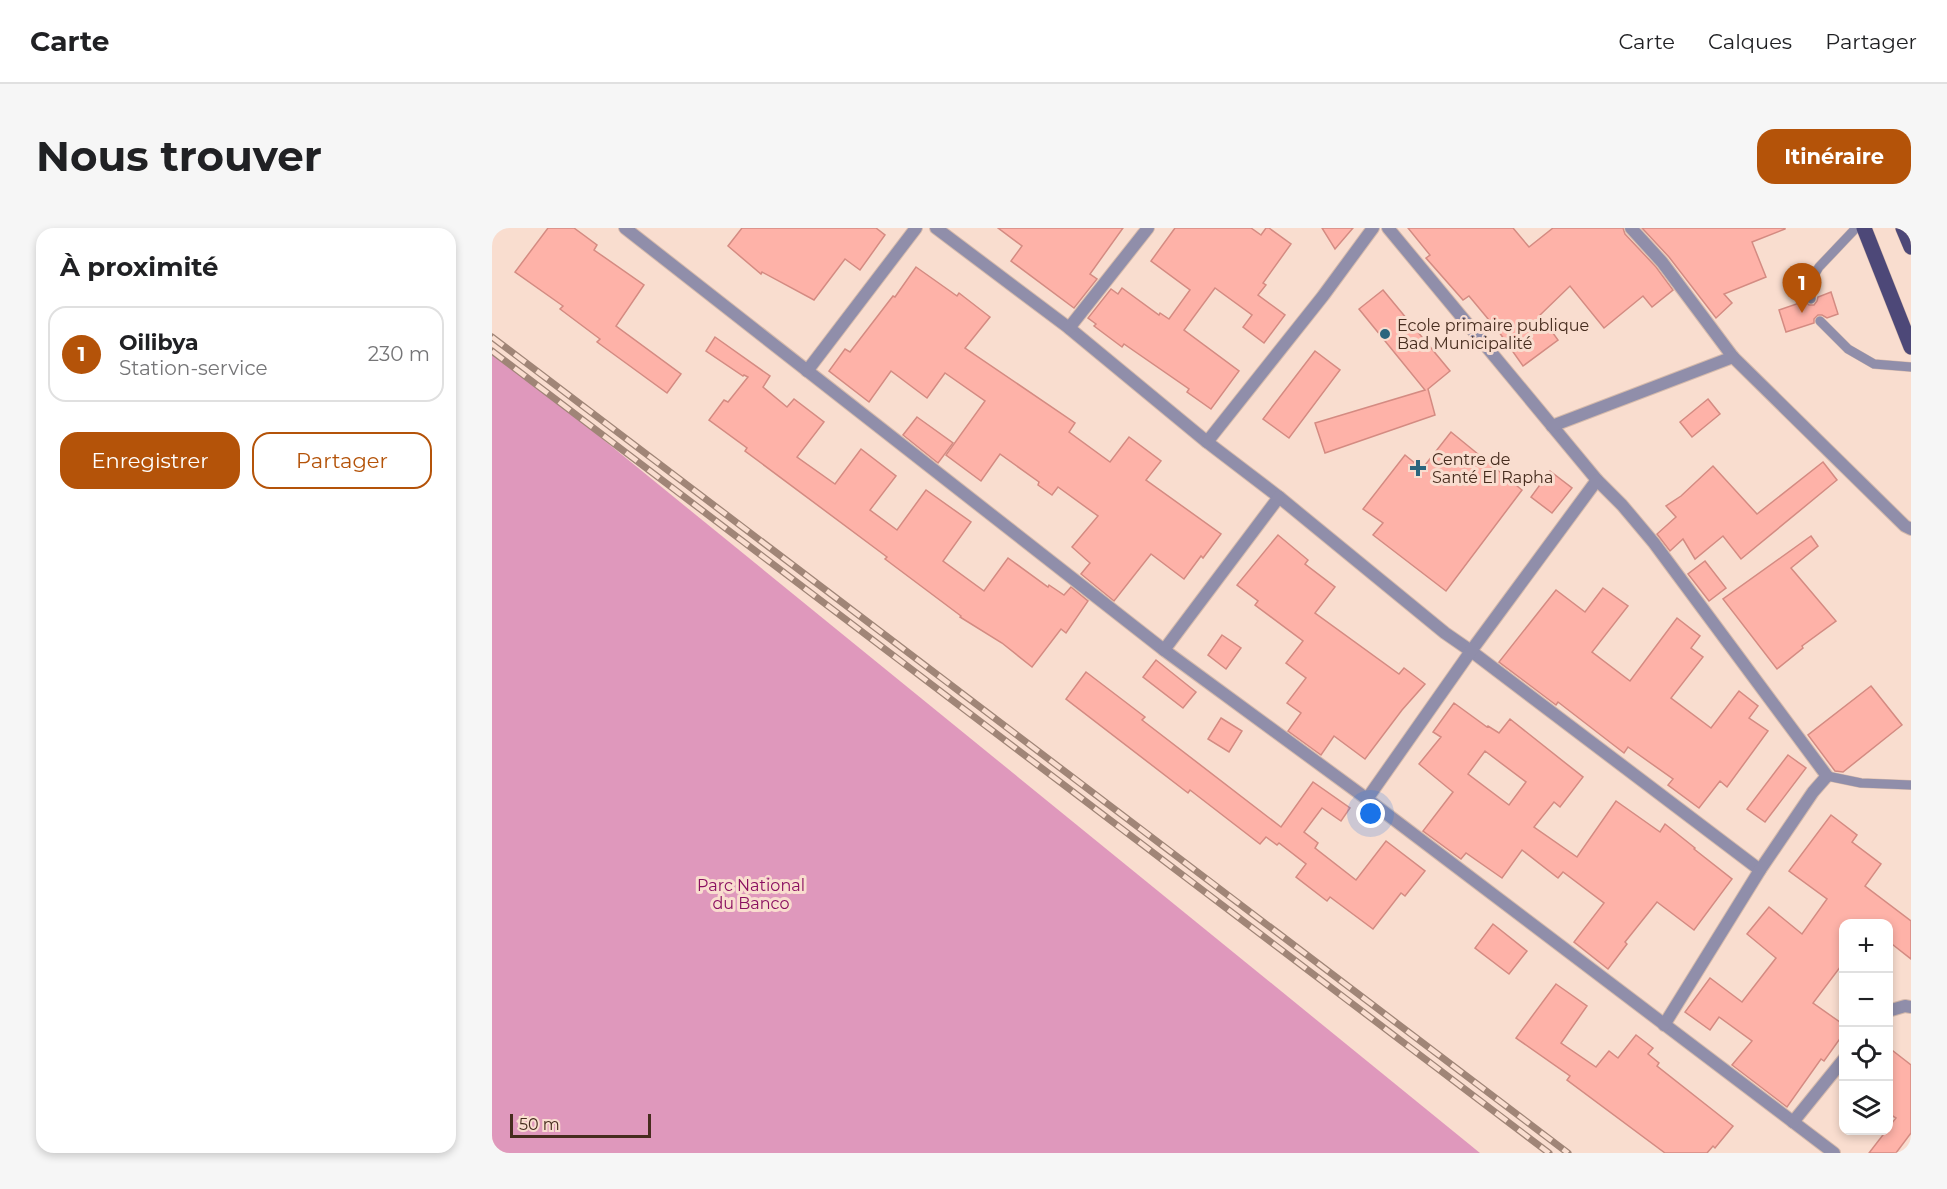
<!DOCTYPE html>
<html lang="fr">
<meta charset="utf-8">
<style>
body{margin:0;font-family:Montserrat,sans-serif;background:#f6f6f6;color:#202124}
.controls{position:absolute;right:18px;bottom:18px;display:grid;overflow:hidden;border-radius:12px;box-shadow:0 3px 9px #0003}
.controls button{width:54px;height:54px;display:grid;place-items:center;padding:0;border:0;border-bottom:2px solid #e0e0e0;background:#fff;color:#202124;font:30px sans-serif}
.scale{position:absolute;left:18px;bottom:15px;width:141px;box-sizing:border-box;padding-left:6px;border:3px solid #462c1e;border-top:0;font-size:16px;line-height:21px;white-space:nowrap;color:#462c1e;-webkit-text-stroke:4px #f9ddcf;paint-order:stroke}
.you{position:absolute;left:879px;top:586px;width:21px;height:21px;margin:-15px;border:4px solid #fff;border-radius:50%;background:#1a73e8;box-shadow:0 0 0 9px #1a73e833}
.badge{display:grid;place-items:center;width:39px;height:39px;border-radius:50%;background:#b45309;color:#fff;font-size:20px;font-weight:700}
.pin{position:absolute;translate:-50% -50px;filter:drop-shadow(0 2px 3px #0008)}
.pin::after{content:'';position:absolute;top:32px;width:21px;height:18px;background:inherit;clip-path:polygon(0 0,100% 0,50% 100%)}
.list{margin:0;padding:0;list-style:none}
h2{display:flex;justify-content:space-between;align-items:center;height:78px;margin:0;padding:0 24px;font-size:26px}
h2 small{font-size:20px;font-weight:400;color:#757577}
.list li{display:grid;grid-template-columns:39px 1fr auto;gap:18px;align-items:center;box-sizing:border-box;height:96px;margin:0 12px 12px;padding:0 12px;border:2px solid #e0e0e0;border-radius:18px}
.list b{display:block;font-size:22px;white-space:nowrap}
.list p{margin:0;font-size:20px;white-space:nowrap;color:#757577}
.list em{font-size:20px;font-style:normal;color:#757577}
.actions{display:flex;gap:12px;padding:18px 24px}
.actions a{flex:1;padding:14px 0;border:2px solid #b45309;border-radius:18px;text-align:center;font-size:21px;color:#b45309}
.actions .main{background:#b45309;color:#fff}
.icon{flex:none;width:33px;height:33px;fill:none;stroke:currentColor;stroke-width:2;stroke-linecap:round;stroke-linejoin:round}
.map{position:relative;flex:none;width:1419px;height:925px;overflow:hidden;border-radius:18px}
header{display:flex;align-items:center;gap:36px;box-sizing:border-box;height:84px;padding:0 30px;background:#fff;border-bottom:2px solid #e0e0e0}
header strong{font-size:28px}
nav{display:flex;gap:33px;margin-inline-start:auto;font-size:21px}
.intro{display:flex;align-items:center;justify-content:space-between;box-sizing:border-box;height:144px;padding:0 36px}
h1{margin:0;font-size:42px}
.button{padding:15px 27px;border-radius:18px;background:#b45309;color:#fff;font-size:21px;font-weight:700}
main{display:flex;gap:36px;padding:0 36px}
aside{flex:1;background:#fff;border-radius:18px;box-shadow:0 3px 9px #0003}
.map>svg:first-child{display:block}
.green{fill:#df98bc}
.building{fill:#feb2a8;stroke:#d48b82;stroke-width:1.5;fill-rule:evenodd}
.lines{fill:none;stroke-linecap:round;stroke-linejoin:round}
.lane-casing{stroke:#d5baac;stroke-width:10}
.street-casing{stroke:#d5baac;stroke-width:14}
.primary-casing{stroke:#d5baac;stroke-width:16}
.lane{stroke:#908eaa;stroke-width:9}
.street{stroke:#908eaa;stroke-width:12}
.primary{stroke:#4d4878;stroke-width:15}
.rail-casing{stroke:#a08577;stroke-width:7}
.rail{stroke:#f9ddcf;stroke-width:4.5;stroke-dasharray:14;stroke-linecap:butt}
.poi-dot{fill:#2b667e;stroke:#f9ddcf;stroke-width:2}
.labels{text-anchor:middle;stroke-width:6;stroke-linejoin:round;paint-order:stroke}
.poi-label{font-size:16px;fill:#462c1e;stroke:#f9ddcf;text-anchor:start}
.park-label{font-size:16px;fill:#8a0f60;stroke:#f9ddcf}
</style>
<header>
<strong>Carte</strong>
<nav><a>Carte</a><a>Calques</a><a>Partager</a></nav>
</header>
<div class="intro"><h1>Nous trouver</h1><a class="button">Itinéraire</a></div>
<main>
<aside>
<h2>À proximité<small></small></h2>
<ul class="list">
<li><span class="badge">1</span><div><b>Oilibya</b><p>Station-service</p></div><em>230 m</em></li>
</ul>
<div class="actions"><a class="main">Enregistrer</a><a>Partager</a></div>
</aside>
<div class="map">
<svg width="1419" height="925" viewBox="0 0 1419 925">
<rect width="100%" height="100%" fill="#f9ddcf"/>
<path class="green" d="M 0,121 L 988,925 L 0,925 Z"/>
<g class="building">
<path d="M 56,0 L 82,0 L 105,17 L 102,22 L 152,57 L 124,98 L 189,146 L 175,165 L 105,114 L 108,111 L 68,81 L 71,78 L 23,44 Z"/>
<path d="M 250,0 L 384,0 L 393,7 L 368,42 L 353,31 L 322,72 L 270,44 L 269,46 L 236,18 Z"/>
<path d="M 506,0 L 631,0 L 598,46 L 605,51 L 582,80 L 519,33 L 530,18 Z"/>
<path d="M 683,0 L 759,0 L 769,7 L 774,0 L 777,0 L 799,16 L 771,55 L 774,57 L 766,67 L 793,87 L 772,115 L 751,99 L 760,87 L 723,60 L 692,102 L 747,143 L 719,181 L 695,164 L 697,161 L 632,116 L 630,119 L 602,98 L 604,96 L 596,90 L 619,61 L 626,66 L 630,60 L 667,87 L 668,85 L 677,91 L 698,62 L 659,33 Z"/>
<path d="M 830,0 L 861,0 L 843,21 Z"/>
<path d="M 916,0 L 1021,0 L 1037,19 L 1061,0 L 1131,0 L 1133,6 L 1164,39 L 1181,62 L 1160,79 L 1151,68 L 1112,100 L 1078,58 L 1048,87 L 1066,112 L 1031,138 L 1007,104 L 977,68 L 971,72 L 934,30 L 938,27 Z"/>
<path d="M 1150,0 L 1293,0 L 1293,1 L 1260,14 L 1274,49 L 1232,66 L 1240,75 L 1224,90 L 1177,29 Z"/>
<path d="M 424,39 L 465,68 L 467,65 L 498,89 L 473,120 L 583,195 L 577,204 L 618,234 L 637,209 L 669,233 L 654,252 L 729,306 L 711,330 L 709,328 L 692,351 L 659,326 L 622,373 L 589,346 L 598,335 L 580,319 L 606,288 L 566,259 L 560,267 L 546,257 L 547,254 L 508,226 L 489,253 L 454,227 L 493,173 L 453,145 L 435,170 L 399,143 L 377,174 L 337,143 L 353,121 L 358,124 L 401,68 L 403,69 Z"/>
<path d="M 891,62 L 958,143 L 936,161 L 943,187 L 833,225 L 823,195 L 933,162 L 867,81 Z"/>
<path d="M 1339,64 L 1346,86 L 1335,90 L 1330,87 L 1326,87 L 1322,91 L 1322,95 L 1294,104 L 1287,82 L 1313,73 L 1317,77 L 1322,77 L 1325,73 L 1326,69 Z"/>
<path d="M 223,109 L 278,148 L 271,159 L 295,179 L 302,171 L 332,194 L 305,229 L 343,256 L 369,221 L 404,248 L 378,282 L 405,302 L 434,262 L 479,294 L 451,333 L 492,363 L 516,330 L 556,359 L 557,357 L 572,367 L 579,359 L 596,373 L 574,405 L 569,401 L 540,439 L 510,415 L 468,389 L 469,388 L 393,331 L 395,329 L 253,223 L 255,220 L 217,192 L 232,172 L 236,174 L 256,149 L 252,147 L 251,148 L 214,123 Z"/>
<path d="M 823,123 L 848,142 L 797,210 L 771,191 Z"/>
<path d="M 1216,171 L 1228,186 L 1200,209 L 1188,194 Z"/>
<path d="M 425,189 L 461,215 L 446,235 L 411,207 Z"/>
<path d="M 959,204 L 1030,262 L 954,363 L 881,307 L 891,295 L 871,281 L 913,227 L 930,241 Z"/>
<path d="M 1331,234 L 1345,252 L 1249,331 L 1231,308 L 1203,331 L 1191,311 L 1178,323 L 1165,306 L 1184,289 L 1174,278 L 1189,268 L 1221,238 L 1265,286 Z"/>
<path d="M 1058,243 L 1080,260 L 1060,285 L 1039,269 Z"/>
<path d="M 786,307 L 816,332 L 813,336 L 843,359 L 823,385 L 907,446 L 912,440 L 933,456 L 910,482 L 873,531 L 842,508 L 829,527 L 796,503 L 809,485 L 795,475 L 814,450 L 794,435 L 811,413 L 763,377 L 766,373 L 745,357 Z"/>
<path d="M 1319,308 L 1326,318 L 1299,340 L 1344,393 L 1310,418 L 1311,420 L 1285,441 L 1231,371 Z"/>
<path d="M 1213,333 L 1234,360 L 1217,373 L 1196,346 Z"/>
<path d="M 1111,360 L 1136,378 L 1100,424 L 1138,453 L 1185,390 L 1208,408 L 1199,420 L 1211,429 L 1179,470 L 1219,500 L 1247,463 L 1266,478 L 1257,490 L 1276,503 L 1235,559 L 1228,553 L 1207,580 L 1176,557 L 1181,551 L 1136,519 L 1132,525 L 1066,474 L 1064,477 L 1007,434 L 1064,362 L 1093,384 Z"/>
<path d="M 730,407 L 749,420 L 734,441 L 716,427 Z"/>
<path d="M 664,432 L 704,464 L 691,480 L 651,449 Z"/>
<path d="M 594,444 L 653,489 L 650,492 L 789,599 L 821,554 L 858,580 L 849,593 L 830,580 L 812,604 L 826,615 L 823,620 L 864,652 L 894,613 L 933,643 L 913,668 L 909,665 L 881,701 L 838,669 L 835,673 L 804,649 L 814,636 L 787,615 L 785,617 L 774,609 L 768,616 L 698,562 L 696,565 L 574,471 Z"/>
<path d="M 1379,458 L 1410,497 L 1351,544 L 1343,543 L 1316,507 Z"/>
<path d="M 962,475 L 995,499 L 996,498 L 1007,505 L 1018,491 L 1091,549 L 1068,579 L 1062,574 L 1042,599 L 1085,629 L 1124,573 L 1168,604 L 1173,596 L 1203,620 L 1202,621 L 1240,651 L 1202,702 L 1165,674 L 1133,714 L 1135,716 L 1116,741 L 1082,714 L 1112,675 L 1071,644 L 1066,650 L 1030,622 L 1010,650 L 974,625 L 969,631 L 931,603 L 961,564 L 927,536 L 949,509 L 941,504 ZM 993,523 L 1034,554 L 1017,577 L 976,546 Z"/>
<path d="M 729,490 L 750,503 L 737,524 L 716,511 Z"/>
<path d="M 1296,527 L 1314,540 L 1273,594 L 1255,581 Z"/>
<path d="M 1339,587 L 1365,607 L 1360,614 L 1389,636 L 1373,658 L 1419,693 L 1419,731 L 1396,713 L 1396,696 L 1352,696 L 1352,734 L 1321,775 L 1352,797 L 1352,805 L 1332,833 L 1329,831 L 1295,879 L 1240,837 L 1260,813 L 1227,789 L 1218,802 L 1193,784 L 1218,750 L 1250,774 L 1284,730 L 1255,706 L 1277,679 L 1310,706 L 1335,671 L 1297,643 Z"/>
<path d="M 1001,696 L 1035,723 L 1017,746 L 983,720 Z"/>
<path d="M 1064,756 L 1095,778 L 1069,815 L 1104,839 L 1117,823 L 1126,830 L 1144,807 L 1161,820 L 1156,826 L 1167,835 L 1165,838 L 1241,898 L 1223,920 L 1221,918 L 1215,925 L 1173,925 L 1075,852 L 1078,848 L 1024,810 Z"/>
<path d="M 1396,819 L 1419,837 L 1419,905 L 1404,925 L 1377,925 L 1394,903 L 1396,903 L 1396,900 L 1404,890 L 1396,885 Z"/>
</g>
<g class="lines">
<g class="lane-casing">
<g id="lane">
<path d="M 1319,71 L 1318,54 L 1327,39 L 1364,0"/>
<path d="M 1328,93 L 1356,121 L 1382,136 L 1419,139"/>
<path d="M 1335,548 L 1369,555 L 1419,557"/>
</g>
</g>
<g class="street-casing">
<g id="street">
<path d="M 133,0 L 672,422 L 875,571 L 1342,925"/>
<path d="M 444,0 L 577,100 L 715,214 L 787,269 L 953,405 L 979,423 L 1268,642"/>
<path d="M 896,0 L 1105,252 L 1130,277 L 1162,315 L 1335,548 L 1321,564 L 1268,642 L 1172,797"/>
<path d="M 1139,0 L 1170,34 L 1241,129 L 1413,298 L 1419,301"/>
<path d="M 577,100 L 656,0"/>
<path d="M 315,143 L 424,0"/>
<path d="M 1060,198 L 1241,129"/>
<path d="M 715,214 L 831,68 L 881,0"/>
<path d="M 672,422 L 787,269"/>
<path d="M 875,571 L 979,423 L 1105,252"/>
<path d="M 1396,783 L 1413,778 L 1419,779"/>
<path d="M 1301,894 L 1352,831"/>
</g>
</g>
<g class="primary-casing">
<g id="primary">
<path d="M 1372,0 L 1419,119"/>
<path d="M 1411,0 L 1419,19"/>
</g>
</g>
<use href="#lane" class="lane"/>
<use href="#street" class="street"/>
<use href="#primary" class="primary"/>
<g class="rail-casing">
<g id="rail">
<path d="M 0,109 L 1076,925"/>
<path d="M 0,123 L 1057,925"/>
</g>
</g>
<use href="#rail" class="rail"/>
</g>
<g class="poi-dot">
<circle cx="893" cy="106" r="6"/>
<path d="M923 231h6v6h6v6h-6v6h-6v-6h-6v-6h6z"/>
</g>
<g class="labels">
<g class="poi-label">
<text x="905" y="103">Ecole primaire publique<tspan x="905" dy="18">Bad Municipalité</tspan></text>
<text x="940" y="237">Centre de<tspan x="940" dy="18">Santé El Rapha</tspan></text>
</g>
<g class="park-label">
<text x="259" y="663">Parc National<tspan x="259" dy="18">du Banco</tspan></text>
</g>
</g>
</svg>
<div class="controls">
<button>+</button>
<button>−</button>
<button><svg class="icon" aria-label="locate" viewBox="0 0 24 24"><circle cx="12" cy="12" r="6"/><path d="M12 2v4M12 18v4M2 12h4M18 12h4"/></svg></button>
<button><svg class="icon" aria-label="layers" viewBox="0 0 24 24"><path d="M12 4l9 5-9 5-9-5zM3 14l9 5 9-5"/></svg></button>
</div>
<div class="scale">50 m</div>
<div class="you"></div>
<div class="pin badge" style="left:1310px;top:85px">1</div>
</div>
</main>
